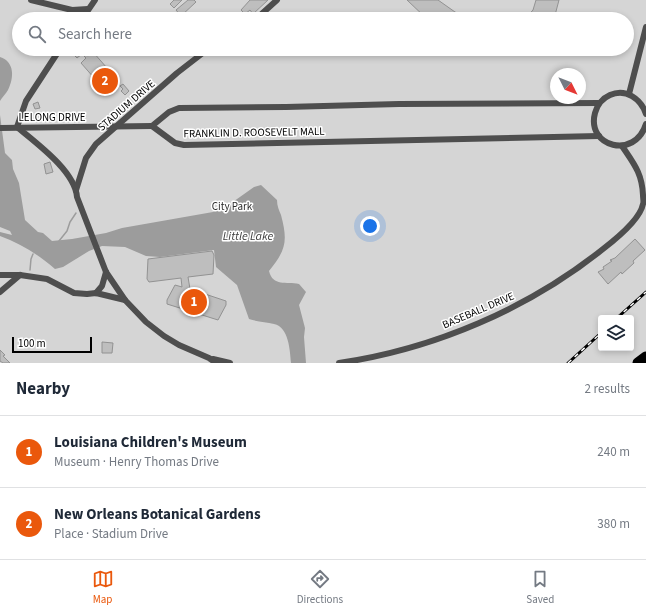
<!DOCTYPE html>
<meta charset="utf-8">
<style>
body{margin:0;font-family:"Source Sans 3",sans-serif;background:#f6f6f7;color:#1f2937}
.controls{position:absolute;right:12px;bottom:12px;display:grid;overflow:hidden;border-radius:4px;box-shadow:0 2px 6px #0003}
.controls button{width:36px;height:36px;display:grid;place-items:center;padding:0;border:0;border-bottom:1px solid #e0e1e3;background:#fff;color:#1f2937;font:20px sans-serif}
.compass{position:absolute;left:550px;top:68px;width:36px;height:36px;border-radius:50%;background:#fff;box-shadow:0 2px 6px #0003;rotate:132deg}
.scale{position:absolute;left:12px;bottom:10px;width:80px;box-sizing:border-box;padding-left:4px;border:2px solid #000;border-top:0;font-size:11px;line-height:14px;white-space:nowrap;color:#000;-webkit-text-stroke:3px #fff;paint-order:stroke}
.you{position:absolute;left:370px;top:226px;width:14px;height:14px;margin:-10px;border:3px solid #fff;border-radius:50%;background:#1a73e8;box-shadow:0 0 0 6px #1a73e833}
.badge{display:grid;place-items:center;width:26px;height:26px;border-radius:50%;background:#ea580c;color:#fff;font-size:13px;font-weight:700}
.pin{position:absolute;translate:-50% -50%;border:2px solid #fff;box-shadow:0 1px 4px #0006}
.list{margin:0;padding:0;list-style:none}
h2{display:flex;justify-content:space-between;align-items:center;height:52px;margin:0;padding:0 16px;font-size:17px}
h2 small{font-size:13px;font-weight:400;color:#747a83}
.list li{display:grid;grid-template-columns:26px 1fr auto;gap:12px;align-items:center;box-sizing:border-box;height:72px;padding:0 16px;border-top:1px solid #e0e1e3}
.list b{display:block;font-size:15px;white-space:nowrap}
.list p{margin:0;font-size:13px;white-space:nowrap;color:#747a83}
.list em{font-size:13px;font-style:normal;color:#747a83}
.icon{flex:none;width:22px;height:22px;fill:none;stroke:currentColor;stroke-width:2;stroke-linecap:round;stroke-linejoin:round}
.map{position:relative;flex:none;width:646px;height:363px;overflow:hidden}
.search{position:absolute;background:#fff;box-shadow:0 2px 6px #0003;left:12px;right:12px;top:12px;height:44px;display:flex;align-items:center;gap:10px;box-sizing:border-box;padding:0 14px;border-radius:22px;color:#747a83;font-size:15px}
.sheet{height:196px;background:#fff}
nav{display:flex;justify-content:space-around;align-items:center;box-sizing:border-box;height:56px;border-top:1px solid #e0e1e3;background:#fff;font-size:11px;color:#747a83}
nav a{display:grid;justify-items:center;gap:2px}
nav .on{color:#ea580c}
.map>svg:first-child{display:block}
.green{fill:#d5d5d5;fill-rule:evenodd}
.water{fill:#9c9c9c}
.lines{fill:none;stroke-linecap:round;stroke-linejoin:round}
.stream{stroke:#9c9c9c;stroke-width:1.5}
.building{fill:#bebebe;stroke:#929292}
.minor{stroke:#4e4e4e;stroke-width:6}
.motorway{stroke:#000;stroke-width:11}
.rail-casing{stroke:#000;stroke-width:3}
.rail{stroke:#fff;stroke-width:1.5;stroke-dasharray:4.5;stroke-linecap:butt}
.labels{text-anchor:middle;stroke-width:3;stroke-linejoin:round;paint-order:stroke}
.street-label{font-size:11px;fill:#000;stroke:#fff}
.park-label{font-size:11px;fill:#2c2c2c;stroke:#fff}
.water-label{font-size:12px;font-style:italic;fill:#3d3d3d;stroke:#fff}
</style>
<div class="map">
<svg width="646" height="363" viewBox="0 0 646 363">
<rect width="100%" height="100%" fill="#fff"/>
<path class="green" d="M 0,0 L 646,0 L 646,363 L 0,363 ZM 19,19 L 627,19 L 627,49 L 19,49 ZM 556,74 L 580,74 L 580,98 L 556,98 ZM 601,318 L 631,318 L 631,348 L 601,348 Z"/>
<g class="water">
<path d="M 0,57 C 15,62 14,78 8,90 C 6,94 2,97 0,101 Z"/>
<path d="M 0,115 L 5,153 L 12,160 L 13,169 L 19,183 L 25,220 L 38,232 L 43,233 L 52,241 L 72,239 L 106,233 L 122,228 L 213,212 L 230,204 L 254,187 L 261,185 L 277,200 C 277,206 279,210 281,215 C 288,241 286,250 269,271 C 273,287 286,281 299,284 L 306,292 L 299,305 L 305,328 L 304,337 L 306,363 L 291,363 C 290,351 289,327 274,324 C 266,322 258,322 249,319 L 237,285 L 216,267 L 214,250 L 160,257 L 146,256 L 125,247 L 102,246 L 89,251 L 63,267 L 55,269 C 39,255 20,243 0,236 L 0,232 L 12,235 L 10,231 L 0,227 Z"/>
</g>
<g class="lines">
<g class="stream">
<path d="M 59,241 L 67,231 L 70,222 L 76,213"/>
<path d="M 30,270 L 31,259 L 33,254"/>
</g>
</g>
<g class="building">
<path d="M 174,0 L 182,0 L 174,8 L 170,4 Z"/>
<path d="M 188,0 L 194,0 L 196,2 L 181,16 L 176,10 Z"/>
<path d="M 250,0 L 268,0 L 253,14 L 250,10 L 245,14 L 241,10 Z"/>
<path d="M 407,0 L 438,0 L 455,12 L 470,19 L 427,19 Z"/>
<path d="M 536,0 L 559,0 L 554,19 L 525,19 L 533,10 Z"/>
<path d="M 77,49 L 88,49 L 84,53 L 88,56 L 93,52 L 114,76 L 102,87 L 81,63 L 86,58 L 82,54 L 77,58 L 73,54 Z"/>
<path d="M 123,84 L 129,91 L 125,95 L 121,91 L 123,89 L 120,86 Z"/>
<path d="M 38,102 L 40,108 L 35,109 L 33,104 Z"/>
<path d="M 50,162 L 53,172 L 46,174 L 44,164 Z"/>
<path d="M 635,239 L 645,250 L 633,261 L 634,263 L 622,274 L 621,272 L 608,284 L 598,272 L 604,269 L 603,267 L 612,261 L 610,260 L 615,258 Z"/>
<path d="M 212,251 L 214,255 L 213,274 L 188,277 L 190,289 L 226,301 L 226,305 L 218,320 L 167,304 L 167,300 L 175,285 L 182,287 L 181,278 L 149,282 L 147,279 L 148,259 Z"/>
<path d="M 102,342 L 113,343 L 112,353 L 102,353 Z"/>
<path d="M 0,350 L 5,355 L 3,356 L 10,363 L 3,363 L 0,361 Z"/>
</g>
<g class="lines">
<g class="minor">
<path d="M 31,0 L 72,10 L 88,9"/>
<path d="M 82,19 L 95,0"/>
<path d="M 256,19 L 277,0"/>
<path d="M 629,94 L 646,27"/>
<path d="M 646,114 C 641,99 626,88 610,95 C 603,98 597,105 595,113 C 586,147 635,160 646,124"/>
<path d="M 17,127 C 36,143 75,171 77,197 L 106,272 L 125,300 L 146,322 L 164,336 L 179,345 L 209,358 L 216,363"/>
<path d="M 17,127 L 26,101 L 60,49"/>
<path d="M 0,128 L 152,126"/>
<path d="M 599,136 L 184,145 L 175,143 L 152,126 L 169,112 L 179,108 L 286,107 L 399,104 L 599,103"/>
<path d="M 76,190 L 86,158 L 96,144 L 177,73 L 208,49"/>
<path d="M 0,275 L 20,275 L 47,279 L 74,293 L 87,294 L 96,293 L 125,300"/>
<path d="M 0,292 L 20,275"/>
<path d="M 96,293 L 102,286 L 106,272"/>
<path d="M 213,359 L 230,363"/>
<path d="M 339,363 C 434,349 528,309 603,249 C 616,239 640,220 643,204 C 644,202 643,198 643,195 C 642,173 634,164 622,146"/>
</g>
<path class="motorway" d="M 638,363 L 646,357"/>
<g class="rail-casing">
<g id="rail">
<path d="M 617,318 L 646,292"/>
<path d="M 568,363 L 601,333"/>
</g>
</g>
<use href="#rail" class="rail"/>
</g>
<g class="labels">
<g class="street-label">
<text transform="translate(126 105) rotate(-41)" y="4">STADIUM DRIVE</text>
<text x="52" y="121">LELONG DRIVE</text>
<text transform="translate(254 132) rotate(-1)" y="4">FRANKLIN D. ROOSEVELT MALL</text>
<text transform="translate(478 310) rotate(-23)" y="4">BASEBALL DRIVE</text>
</g>
<g class="park-label">
<text x="232" y="210">City Park</text>
</g>
<g class="water-label">
<text x="248" y="240">Little Lake</text>
</g>
</g>
</svg>
<div class="controls">
<button><svg class="icon" aria-label="layers" viewBox="0 0 24 24"><path d="M12 4l9 5-9 5-9-5zM3 14l9 5 9-5"/></svg></button>
</div>
<svg class="compass" viewBox="-18 -18 36 36"><path d="M0-13l5 13h-10z" fill="#e53935"/><path d="M0 13l5-13h-10z" fill="#747a83"/></svg>
<div class="scale">100 m</div>
<div class="you"></div>
<div class="pin badge" style="left:194px;top:302px">1</div>
<div class="pin badge" style="left:105px;top:81px">2</div>
<div class="search"><svg class="icon" aria-label="search" viewBox="0 0 24 24"><circle cx="10" cy="10" r="6"/><path d="M15 15l6 6"/></svg>Search here</div>
</div>
<section class="sheet">
<h2>Nearby<small>2 results</small></h2>
<ul class="list">
<li><span class="badge">1</span><div><b>Louisiana Children's Museum</b><p>Museum · Henry Thomas Drive</p></div><em>240 m</em></li>
<li><span class="badge">2</span><div><b>New Orleans Botanical Gardens</b><p>Place · Stadium Drive</p></div><em>380 m</em></li>
</ul>
</section>
<nav>
<a class="on"><svg class="icon" aria-label="map" viewBox="0 0 24 24"><path d="M3 6l6-2 6 2 6-2v14l-6 2-6-2-6 2zM9 4v14M15 6v14"/></svg>Map</a>
<a><svg class="icon" aria-label="directions" viewBox="0 0 24 24"><path d="M12 3l9 9-9 9-9-9zM9 14v-3h6M13 9l2 2-2 2"/></svg>Directions</a>
<a><svg class="icon" aria-label="saved" viewBox="0 0 24 24"><path d="M7 4h10v16l-5-4-5 4z"/></svg>Saved</a>
</nav>
